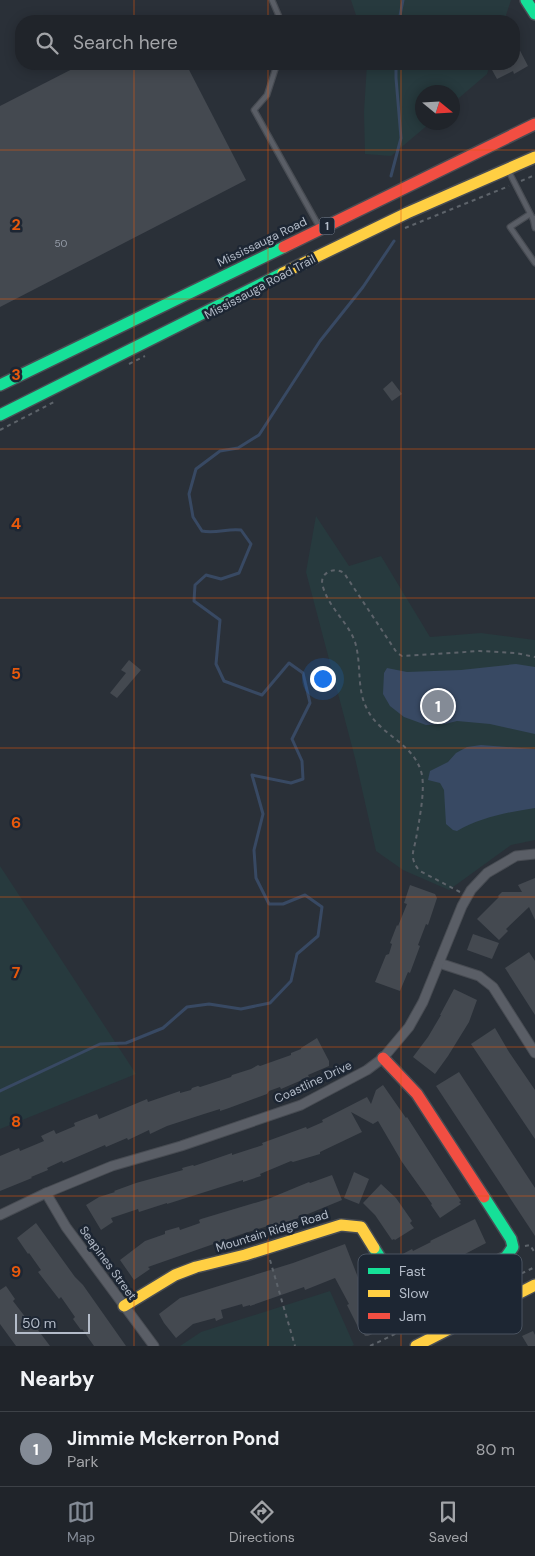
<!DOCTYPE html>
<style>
body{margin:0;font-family:"DM Sans",sans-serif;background:#282c32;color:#f1f3f6}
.compass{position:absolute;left:415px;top:85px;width:45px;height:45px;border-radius:50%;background:#20242a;box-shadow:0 2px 12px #0003;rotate:108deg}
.scale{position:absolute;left:15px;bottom:12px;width:75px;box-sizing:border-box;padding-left:5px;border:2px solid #b4bcc9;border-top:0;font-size:14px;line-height:18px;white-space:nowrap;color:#b4bcc9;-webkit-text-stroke:4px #1d2633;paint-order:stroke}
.you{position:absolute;left:322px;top:678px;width:18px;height:18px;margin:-12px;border:4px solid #fff;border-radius:50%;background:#1a73e8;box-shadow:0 0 0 8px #1a73e833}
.badge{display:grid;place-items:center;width:32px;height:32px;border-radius:50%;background:#848b96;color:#fff;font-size:16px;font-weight:700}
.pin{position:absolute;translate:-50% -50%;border:2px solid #fff;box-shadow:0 1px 5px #0006}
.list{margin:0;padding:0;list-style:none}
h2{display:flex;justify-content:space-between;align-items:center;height:65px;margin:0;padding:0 20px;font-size:21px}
h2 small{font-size:16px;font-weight:400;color:#a2a4a8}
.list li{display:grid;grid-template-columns:32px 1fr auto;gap:15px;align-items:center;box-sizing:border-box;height:75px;padding:0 20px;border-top:1px solid #3d4147}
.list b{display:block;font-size:19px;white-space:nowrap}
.list p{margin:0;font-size:16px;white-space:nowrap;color:#a2a4a8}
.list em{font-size:16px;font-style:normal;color:#a2a4a8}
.icon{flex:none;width:28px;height:28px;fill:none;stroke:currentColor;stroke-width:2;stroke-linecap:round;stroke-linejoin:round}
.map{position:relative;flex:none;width:535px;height:1346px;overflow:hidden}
.search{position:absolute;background:#20242a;box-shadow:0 2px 12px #0003;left:15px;right:15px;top:15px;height:55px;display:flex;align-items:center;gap:12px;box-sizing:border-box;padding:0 18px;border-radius:20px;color:#a2a4a8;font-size:19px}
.sheet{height:140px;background:#20242a}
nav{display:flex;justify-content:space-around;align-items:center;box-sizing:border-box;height:70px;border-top:1px solid #3d4147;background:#20242a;font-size:14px;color:#a2a4a8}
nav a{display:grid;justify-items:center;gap:2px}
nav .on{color:#848b96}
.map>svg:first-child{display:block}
.green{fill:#273a3e}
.water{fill:#384963}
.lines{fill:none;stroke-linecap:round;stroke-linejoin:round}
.stream{stroke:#384963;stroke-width:3}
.building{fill:#444950}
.lane-casing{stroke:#484c53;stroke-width:7}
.street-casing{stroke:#484c53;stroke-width:11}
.fast-casing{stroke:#484c53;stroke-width:14}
.slow-casing{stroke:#484c53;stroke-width:14}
.jam-casing{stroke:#484c53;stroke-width:14}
.path{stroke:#5d636a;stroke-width:2;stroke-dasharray:4 4;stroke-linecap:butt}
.lane{stroke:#5a5e66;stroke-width:4.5}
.street{stroke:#5a5e66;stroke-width:9}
.fast{stroke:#16e098;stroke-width:11}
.slow{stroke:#ffcf43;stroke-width:11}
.jam{stroke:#f24e42;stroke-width:11}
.grid{fill:none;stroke:#e8590c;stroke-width:1;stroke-opacity:0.55}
.labels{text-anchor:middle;stroke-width:5;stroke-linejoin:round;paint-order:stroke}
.number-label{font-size:10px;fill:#989fab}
.shield{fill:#1d2633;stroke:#878f9c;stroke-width:1}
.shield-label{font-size:11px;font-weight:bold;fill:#b4bcc9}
.street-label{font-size:12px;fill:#b4bcc9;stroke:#1d2633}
.key{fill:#1d2633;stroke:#4a5360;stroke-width:1}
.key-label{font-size:14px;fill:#b4bcc9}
.grid-label{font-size:16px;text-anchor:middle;font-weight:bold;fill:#e8590c;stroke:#1d2633;stroke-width:5;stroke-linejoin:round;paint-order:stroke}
</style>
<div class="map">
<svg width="535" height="1346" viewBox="0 0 535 1346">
<rect width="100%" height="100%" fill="#2a3038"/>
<g class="green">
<path d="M 351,0 L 511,0 L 504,21 L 358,21 Z"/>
<path d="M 367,64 L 490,64 L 487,74 L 453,103 L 452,92 L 422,92 L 422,122 L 430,123 L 391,156 L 365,154 L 364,112 Z"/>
<path d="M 316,516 L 349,566 L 381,556 L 430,637 L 481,633 L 535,640 L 535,840 L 511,845 L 449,890 L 403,870 L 376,851 L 355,758 L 306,572 Z"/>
<path d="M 0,866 L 136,1074 L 0,1129 Z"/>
<path d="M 330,1291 L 354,1345 L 352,1346 L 180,1346 L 201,1332 Z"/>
</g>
<g class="water">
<path d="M 516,664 L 535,667 L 535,734 L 490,724 L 457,721 L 445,724 L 426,725 L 404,717 L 390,706 L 383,694 L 384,673 L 387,668 L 407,672 L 461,670 Z"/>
<path d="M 481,745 L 535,749 L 535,808 C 509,812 481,817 457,831 L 453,830 L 446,824 L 444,790 L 440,783 L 428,780 L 430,771 L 448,762 L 456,753 L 467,747 Z"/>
</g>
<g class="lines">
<g class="stream">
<path d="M 399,21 L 403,0"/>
<path d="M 391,176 L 401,138 L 396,78 L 396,64"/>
<path d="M 0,1091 L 100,1044 L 126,1043 L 163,1028 L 187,1007 L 209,1004 L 241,1009 L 270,1003 L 291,981 L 297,954 L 318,936 L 322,907 L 305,895 L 283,904 L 269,904 L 256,878 L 254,850 L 263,814 L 252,775 L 291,783 L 303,779 L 302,761 L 292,739 L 310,703 L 303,673 L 289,663 L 262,695 L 224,681 L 216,664 L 220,620 L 194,601 L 195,585 L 206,575 L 221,579 L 239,573 L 251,544 L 241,530 C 228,528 216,534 202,531 L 193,517 L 189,494 L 196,469 L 220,451 L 238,448 L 259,435 L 320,341 L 363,287 L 394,241"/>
</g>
</g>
<g class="building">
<path d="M 514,39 L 528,66 L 514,74 L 513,71 L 497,79 L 492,70 L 503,64 L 514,64 Z"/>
<path d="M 82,64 L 186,64 L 246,180 L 0,307 L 0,106 Z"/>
<path d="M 392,381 L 402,394 L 392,401 L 383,389 Z"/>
<path d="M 129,660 L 141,670 L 117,698 L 110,693 L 126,673 L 121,670 Z"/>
<path d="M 535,878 L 535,920 L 529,907 L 506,929 L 508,931 L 499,940 L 477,919 L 499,897 L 498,896 L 502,892 L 522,892 L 518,885 Z"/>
<path d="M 410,885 L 435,894 L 437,898 L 428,925 L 426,924 L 418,945 L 420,946 L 410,973 L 408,972 L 400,991 L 375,982 L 386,955 L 389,954 L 392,944 L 390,943 L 397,925 L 398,926 L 407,904 L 404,903 Z"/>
<path d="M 473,934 L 499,943 L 492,959 L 467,950 Z"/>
<path d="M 529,952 L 535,961 L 535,1015 L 505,968 Z"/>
<path d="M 454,989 L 477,1000 L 469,1022 L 448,1056 L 435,1074 L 413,1057 L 428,1037 L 441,1015 L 440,1015 Z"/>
<path d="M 495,1028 L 509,1052 L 535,1090 L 535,1139 L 471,1044 Z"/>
<path d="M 317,1038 L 329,1061 L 329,1066 L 308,1075 L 309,1077 L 281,1089 L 280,1087 L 269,1091 L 267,1094 L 229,1108 L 220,1111 L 220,1109 L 204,1114 L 167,1126 L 150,1134 L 149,1130 L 128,1140 L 127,1138 L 106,1147 L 105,1145 L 63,1163 L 62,1161 L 47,1168 L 48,1170 L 31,1177 L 32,1178 L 0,1191 L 0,1156 L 19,1148 L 20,1151 L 44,1141 L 41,1136 L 54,1130 L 56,1134 L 75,1126 L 74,1123 L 97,1114 L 99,1119 L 147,1099 L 148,1102 L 180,1091 L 180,1093 L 191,1090 L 192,1088 L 198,1086 L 200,1087 L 231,1077 L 232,1075 L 251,1069 L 258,1065 L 260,1066 L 291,1055 L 291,1053 L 301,1049 L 301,1048 Z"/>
<path d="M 459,1072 L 535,1188 L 535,1236 L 436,1086 Z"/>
<path d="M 383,1085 L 406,1118 L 407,1117 L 461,1201 L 459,1202 L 461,1204 L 440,1218 L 431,1205 L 432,1204 L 402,1162 L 378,1121 L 373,1124 L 351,1112 L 362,1132 L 320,1152 L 320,1154 L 293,1162 L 291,1161 L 260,1174 L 261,1176 L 243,1182 L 243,1180 L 167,1204 L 167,1203 L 139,1212 L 138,1209 L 111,1218 L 113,1222 L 101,1230 L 86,1205 L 99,1197 L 115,1192 L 114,1191 L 136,1183 L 183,1170 L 182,1168 L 193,1165 L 194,1166 L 232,1153 L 232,1155 L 263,1145 L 262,1143 L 306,1127 L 307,1129 L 323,1122 L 322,1120 L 367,1097 L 371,1104 L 376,1090 Z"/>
<path d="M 354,1172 L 369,1179 L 359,1204 L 344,1198 Z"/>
<path d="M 332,1175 L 342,1200 L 291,1221 L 268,1228 L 268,1226 L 245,1233 L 148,1267 L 150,1269 L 134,1280 L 120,1260 L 145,1241 L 165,1234 L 165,1231 L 179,1227 L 180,1230 L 200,1223 L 199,1220 L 201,1219 L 268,1199 L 309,1182 L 310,1183 Z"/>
<path d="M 381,1184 L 396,1198 L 412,1221 L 410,1223 L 414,1228 L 395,1240 L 394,1239 L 392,1240 L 375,1215 L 363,1203 Z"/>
<path d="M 475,1219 L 486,1243 L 427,1274 L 426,1272 L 412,1279 L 410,1278 L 399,1256 L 412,1249 L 413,1251 L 431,1242 L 430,1241 Z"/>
<path d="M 36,1223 L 75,1277 L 83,1285 L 126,1346 L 94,1346 L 82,1329 L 81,1330 L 73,1319 L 75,1317 L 61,1297 L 59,1299 L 38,1272 L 41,1270 L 29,1253 L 28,1254 L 17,1238 Z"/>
<path d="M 345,1244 L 359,1280 L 365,1277 L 387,1324 L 380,1328 L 381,1330 L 368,1336 L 365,1336 L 361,1329 L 359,1329 L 347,1305 L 349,1304 L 335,1278 L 305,1290 L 304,1287 L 250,1306 L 250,1305 L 243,1307 L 242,1304 L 221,1310 L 223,1318 L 216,1321 L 215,1318 L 193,1324 L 176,1338 L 164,1323 L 159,1314 L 180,1298 L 293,1263 Z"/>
<path d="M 6,1286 L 15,1299 L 13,1301 L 26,1318 L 28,1317 L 32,1322 L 36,1320 L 41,1327 L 38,1330 L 50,1346 L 16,1346 L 0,1324 L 0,1290 Z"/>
<path d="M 533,1331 L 535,1335 L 535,1346 L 528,1346 L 522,1336 Z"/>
</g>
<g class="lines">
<g class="lane-casing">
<g id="lane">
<path d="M 272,0 L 281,21"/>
<path d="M 277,64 L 267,95 L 254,110 L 320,228"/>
<path d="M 508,170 L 533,219 L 535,218"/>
<path d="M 530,214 L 510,227 L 535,263"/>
<path d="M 533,219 L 535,228"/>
</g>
</g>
<g class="street-casing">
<g id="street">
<path d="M 439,963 L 479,976 L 493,987 L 535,1053"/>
<path d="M 46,1193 L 66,1227 L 154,1346"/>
<path d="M 0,1215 L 46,1193 L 112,1166 L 181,1146 L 301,1105 L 367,1070 L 383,1058 L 409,1027 L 423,1002 L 462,906 L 471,890 L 487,873 L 516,856 L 535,854"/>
</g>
</g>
<g class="fast-casing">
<g id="fast">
<path d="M 526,0 L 535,14"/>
<path d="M 0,385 L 284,247"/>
<path d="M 0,415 L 283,273"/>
<path d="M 374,1248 L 402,1293 L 411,1299 L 420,1299 L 506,1257 L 513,1247 L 511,1239 L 484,1197"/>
</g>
</g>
<g class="slow-casing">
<g id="slow">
<path d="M 283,273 L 407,213 L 535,157"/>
<path d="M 124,1306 L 175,1275 L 196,1267 L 245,1255 L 341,1225 L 361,1227 L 374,1248"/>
<path d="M 416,1346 L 535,1285"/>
</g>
</g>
<g class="jam-casing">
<g id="jam">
<path d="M 284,247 L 535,124"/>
<path d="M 383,1058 L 417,1094 L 484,1197"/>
</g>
</g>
<g class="path">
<path d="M 521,181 L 535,175"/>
<path d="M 405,228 L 509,186"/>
<path d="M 129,364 L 145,356"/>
<path d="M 0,430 L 54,402"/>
<path d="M 460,892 L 420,871 C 416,867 414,863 413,858 C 412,852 415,845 416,839 C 419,821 425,793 422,775 C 415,743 380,736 367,709 C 356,688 362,665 355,642 C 348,622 329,608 323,587 C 318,573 334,566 344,573 L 397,653 L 402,656 L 480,651 L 516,653 L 535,657"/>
<path d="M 525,1246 L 530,1245 L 535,1253"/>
<path d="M 270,1260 L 295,1346"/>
<path d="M 400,1306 L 394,1310 L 403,1330"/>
<path d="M 370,1346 L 535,1267"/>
</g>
<use href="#lane" class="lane"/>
<use href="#street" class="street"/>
<use href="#fast" class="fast"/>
<use href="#slow" class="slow"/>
<use href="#jam" class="jam"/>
</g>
<path class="grid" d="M 134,0 L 134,21M 268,0 L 268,21M 401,0 L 401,21M 134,64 L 134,1346M 268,64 L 268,1346M 401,64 L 401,1346M 0,150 L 535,150M 0,299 L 535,299M 0,449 L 535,449M 0,598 L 535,598M 0,748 L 535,748M 0,897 L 535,897M 0,1047 L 535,1047M 0,1196 L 535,1196"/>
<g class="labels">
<g class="number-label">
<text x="61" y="247">50</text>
</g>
<rect class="shield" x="319.5" y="217.5" width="15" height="17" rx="4"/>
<g class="shield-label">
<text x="327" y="230">1</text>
</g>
<g class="street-label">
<text transform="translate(262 242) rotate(-26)" y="4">Mississauga Road</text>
<text transform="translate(260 287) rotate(-28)" y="4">Mississauga Road Trail</text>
<text transform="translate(313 1082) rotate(-25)" y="4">Coastline Drive</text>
<text transform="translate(272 1231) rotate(-17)" y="4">Mountain Ridge Road</text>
<text transform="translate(108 1263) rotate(54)" y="4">Seapines Street</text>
</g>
</g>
<rect x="358" y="1254" width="164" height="80" rx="8" class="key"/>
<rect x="368" y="1268" width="22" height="6" fill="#16e098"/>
<rect x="368" y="1290" width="22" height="7" fill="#ffcf43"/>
<rect x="368" y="1313" width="22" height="6" fill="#f24e42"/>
<g class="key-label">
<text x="399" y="1276">Fast</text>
<text x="399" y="1298">Slow</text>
<text x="399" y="1321">Jam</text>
</g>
<g class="grid-label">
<text x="16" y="230">2</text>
<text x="16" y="380">3</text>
<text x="16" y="529">4</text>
<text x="16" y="679">5</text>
<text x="16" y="828">6</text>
<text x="16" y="978">7</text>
<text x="16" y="1127">8</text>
<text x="16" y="1277">9</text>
</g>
</svg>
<svg class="compass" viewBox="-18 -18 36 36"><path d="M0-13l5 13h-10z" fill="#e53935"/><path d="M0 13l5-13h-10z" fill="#a2a4a8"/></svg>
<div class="scale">50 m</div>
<div class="you"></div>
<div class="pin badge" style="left:438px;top:706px">1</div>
<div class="search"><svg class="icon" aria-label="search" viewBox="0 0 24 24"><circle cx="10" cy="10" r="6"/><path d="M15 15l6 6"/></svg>Search here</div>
</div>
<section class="sheet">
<h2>Nearby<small></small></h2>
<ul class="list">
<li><span class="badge">1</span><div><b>Jimmie Mckerron Pond</b><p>Park</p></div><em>80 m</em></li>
</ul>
</section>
<nav>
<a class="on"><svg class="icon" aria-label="map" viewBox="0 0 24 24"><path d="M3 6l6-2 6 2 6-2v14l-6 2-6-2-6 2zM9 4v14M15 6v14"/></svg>Map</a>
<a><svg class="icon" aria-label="directions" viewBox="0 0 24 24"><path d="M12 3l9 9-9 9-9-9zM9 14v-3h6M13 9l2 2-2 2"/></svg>Directions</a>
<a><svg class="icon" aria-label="saved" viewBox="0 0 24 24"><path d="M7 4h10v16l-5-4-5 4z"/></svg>Saved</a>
</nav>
